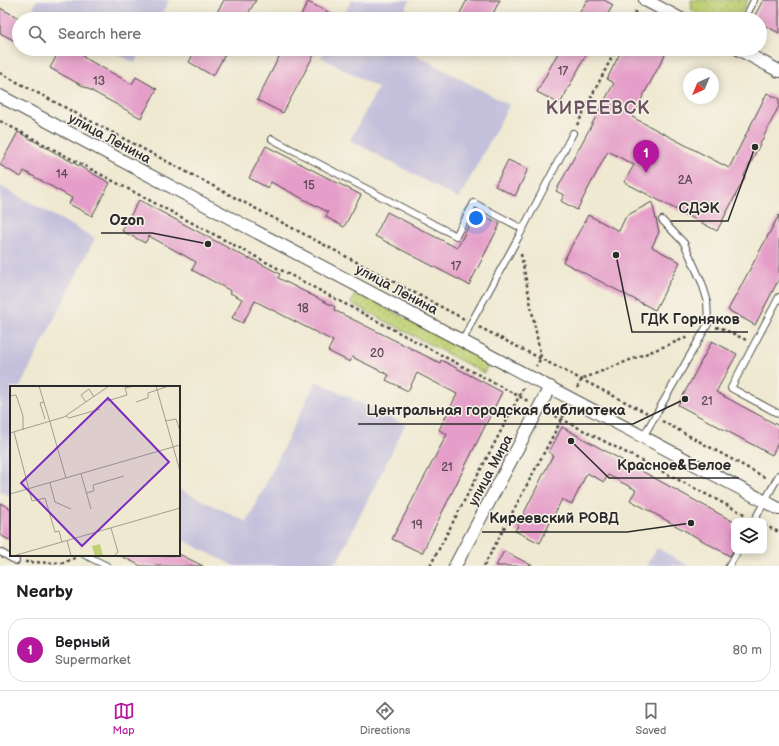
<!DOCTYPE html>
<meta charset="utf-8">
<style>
body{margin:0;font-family:"Balsamiq Sans",sans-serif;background:#f2f2f2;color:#202124}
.controls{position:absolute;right:12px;bottom:12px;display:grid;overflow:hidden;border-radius:8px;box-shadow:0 2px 10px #0003}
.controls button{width:36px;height:36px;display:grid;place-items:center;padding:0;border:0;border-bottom:1px solid #e0e0e0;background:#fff;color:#202124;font:20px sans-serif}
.compass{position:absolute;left:683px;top:68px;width:36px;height:36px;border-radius:50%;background:#fff;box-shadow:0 2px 10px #0003;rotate:224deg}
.you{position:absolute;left:476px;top:218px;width:14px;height:14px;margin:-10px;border:3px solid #fff;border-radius:50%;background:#1a73e8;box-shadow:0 0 0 6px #1a73e833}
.badge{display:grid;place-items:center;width:26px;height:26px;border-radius:50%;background:#b5179e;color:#fff;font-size:13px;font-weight:700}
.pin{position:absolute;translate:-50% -33px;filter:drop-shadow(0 1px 2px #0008)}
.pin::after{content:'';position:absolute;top:21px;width:14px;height:12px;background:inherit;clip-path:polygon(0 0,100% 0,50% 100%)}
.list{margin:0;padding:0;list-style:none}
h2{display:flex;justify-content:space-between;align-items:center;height:52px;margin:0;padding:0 16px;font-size:17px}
h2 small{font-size:13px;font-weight:400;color:#757577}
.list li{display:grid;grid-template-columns:26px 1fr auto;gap:12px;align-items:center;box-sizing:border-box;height:64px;margin:0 8px 8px;padding:0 8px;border:1px solid #e0e0e0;border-radius:16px}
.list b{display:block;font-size:15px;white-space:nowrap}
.list p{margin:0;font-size:13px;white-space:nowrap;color:#757577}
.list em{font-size:13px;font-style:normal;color:#757577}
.icon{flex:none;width:22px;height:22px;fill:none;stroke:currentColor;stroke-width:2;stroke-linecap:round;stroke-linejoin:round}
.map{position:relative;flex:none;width:779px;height:566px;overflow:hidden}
.search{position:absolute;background:#fff;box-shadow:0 2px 10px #0003;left:12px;right:12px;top:12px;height:44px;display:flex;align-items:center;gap:10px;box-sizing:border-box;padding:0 14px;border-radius:22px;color:#757577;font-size:15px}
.sheet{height:124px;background:#fff}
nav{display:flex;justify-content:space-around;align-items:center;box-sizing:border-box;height:56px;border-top:1px solid #e0e0e0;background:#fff;font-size:11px;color:#757577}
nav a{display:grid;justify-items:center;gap:2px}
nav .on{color:#b5179e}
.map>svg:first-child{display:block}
.industrial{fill:#c4c0db}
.grass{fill:url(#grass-dots);stroke:#757e4f}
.building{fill:#e59ec9}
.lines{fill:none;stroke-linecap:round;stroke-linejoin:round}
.service-casing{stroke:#484844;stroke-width:8}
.minor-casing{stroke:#484844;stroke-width:14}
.path{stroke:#484844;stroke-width:2.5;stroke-dasharray:3 3;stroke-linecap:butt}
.service{stroke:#fff;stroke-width:6}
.minor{stroke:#fff;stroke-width:12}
.labels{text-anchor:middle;stroke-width:3;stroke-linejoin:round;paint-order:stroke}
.number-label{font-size:12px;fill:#5a4852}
.street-label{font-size:14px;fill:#2b2b2b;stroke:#f7f3e8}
.district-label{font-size:18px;font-weight:bold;letter-spacing:1px;fill:#6c5362;stroke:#f7f3e8}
.inset-road{fill:none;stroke:#a19d8f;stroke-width:1}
.view{fill:#7b2cbf;fill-opacity:0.15;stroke:#7b2cbf;stroke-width:2}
.inset-edge{fill:none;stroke:#2b2b2b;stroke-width:2}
.leader{fill:none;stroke:#2b2b2b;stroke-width:1.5}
.callout-dot{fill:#2b2b2b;stroke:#f7f3e8;stroke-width:1.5}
.callout-label{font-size:15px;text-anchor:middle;font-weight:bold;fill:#2b2b2b;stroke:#f7f3e8;stroke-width:3;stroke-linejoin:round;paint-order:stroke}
</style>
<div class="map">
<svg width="779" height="566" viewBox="0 0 779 566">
<defs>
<pattern id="grass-dots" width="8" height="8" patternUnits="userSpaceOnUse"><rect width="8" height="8" fill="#bfd173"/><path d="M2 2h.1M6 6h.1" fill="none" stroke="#a4b464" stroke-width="1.8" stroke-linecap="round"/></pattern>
</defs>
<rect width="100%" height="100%" fill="#f7f3e8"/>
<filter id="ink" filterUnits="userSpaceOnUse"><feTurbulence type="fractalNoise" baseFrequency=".025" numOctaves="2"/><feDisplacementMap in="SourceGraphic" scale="8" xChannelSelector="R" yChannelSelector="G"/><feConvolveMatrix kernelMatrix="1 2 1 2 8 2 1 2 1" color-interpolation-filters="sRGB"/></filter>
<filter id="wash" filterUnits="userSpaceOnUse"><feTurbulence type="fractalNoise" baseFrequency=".012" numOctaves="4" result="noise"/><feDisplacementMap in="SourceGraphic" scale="16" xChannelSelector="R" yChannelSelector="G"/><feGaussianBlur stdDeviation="0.9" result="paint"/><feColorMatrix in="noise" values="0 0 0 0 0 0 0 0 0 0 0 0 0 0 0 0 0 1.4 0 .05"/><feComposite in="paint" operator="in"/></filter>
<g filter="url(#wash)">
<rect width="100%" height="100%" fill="#efe9d1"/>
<g class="industrial">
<path d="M 37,0 L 169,0 L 159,19 L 53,19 L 33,8 Z"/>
<path d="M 352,0 L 410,0 L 400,19 L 341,19 Z"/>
<path d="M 108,49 L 142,49 L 135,63 Z"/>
<path d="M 325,49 L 405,49 L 509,105 L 459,199 L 350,140 L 378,88 L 321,57 Z"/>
<path d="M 0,186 L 95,238 L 20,387 L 11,387 L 11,497 L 0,491 Z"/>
<path d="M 316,381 L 405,425 L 338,560 L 329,566 L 234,566 L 179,538 L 179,489 L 247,522 Z"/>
<path d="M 657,548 L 689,566 L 646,566 Z"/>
</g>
<g class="grass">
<path d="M 691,0 L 748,0 L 738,19 L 708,19 L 692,11 Z"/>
<path d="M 356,292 L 489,363 L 484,373 L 351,303 Z"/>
</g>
<g id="blocks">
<g class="building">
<path d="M 224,0 L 256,0 L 245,19 L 213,19 Z"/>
<path d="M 467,0 L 500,0 L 490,19 L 457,19 Z"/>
<path d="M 587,0 L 604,0 L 613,5 L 605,19 L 576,19 Z"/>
<path d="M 763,0 L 779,0 L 779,33 L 760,23 L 760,19 L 753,19 Z"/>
<path d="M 308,2 L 342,19 L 299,19 Z"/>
<path d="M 0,8 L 19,18 L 19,43 L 0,33 Z"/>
<path d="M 60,49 L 88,49 L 83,57 L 132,84 L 136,77 L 157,89 L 141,118 L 50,68 Z"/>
<path d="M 196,49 L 228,49 L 213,76 L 189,62 Z"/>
<path d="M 283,49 L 317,49 L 283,113 L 257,100 Z"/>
<path d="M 560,49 L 589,49 L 560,104 L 537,92 Z"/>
<path d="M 622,49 L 668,49 L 632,117 L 729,168 L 767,93 L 779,99 L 779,106 L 744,176 L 745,177 L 717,231 L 624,182 L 634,165 L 608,151 L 577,210 L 561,201 L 564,195 L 556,191 L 614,83 L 607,79 Z"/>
<path d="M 18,132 L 110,183 L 92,216 L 69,204 L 72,198 L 24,171 L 21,177 L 0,165 Z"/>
<path d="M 266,146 L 361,195 L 344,227 L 326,217 L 328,212 L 271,182 L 268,188 L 249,178 Z"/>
<path d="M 508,160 L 528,169 L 515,196 L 495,186 Z"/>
<path d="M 139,200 L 249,259 L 250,258 L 280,274 L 278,278 L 335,307 L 334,310 L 440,363 L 441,360 L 502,392 L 422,553 L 392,539 L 447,434 L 439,430 L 457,394 L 417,373 L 408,391 L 386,380 L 389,375 L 352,357 L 350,362 L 328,351 L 333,341 L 255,301 L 243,323 L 232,318 L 242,299 L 230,293 L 231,291 L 192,270 L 196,262 L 149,236 L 145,243 L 122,231 Z"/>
<path d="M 652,202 L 659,232 L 652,247 L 680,262 L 655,310 L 563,262 L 588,215 L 619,231 L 626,216 Z"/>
<path d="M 387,212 L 457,248 L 476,212 L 500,224 L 469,285 L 375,236 Z"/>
<path d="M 779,215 L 779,279 L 755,325 L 728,310 Z"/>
<path d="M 712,341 L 737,354 L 716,392 L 779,426 L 779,441 L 772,455 L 678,405 Z"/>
<path d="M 562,427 L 734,522 L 734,549 L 730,556 L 630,500 L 636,490 L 608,475 L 604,482 L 587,473 L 572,504 L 562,499 L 540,543 L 515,531 L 553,455 L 549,452 Z"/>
<path d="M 0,503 L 11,509 L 11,541 L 0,535 Z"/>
<path d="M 504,551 L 533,566 L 496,566 Z"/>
<path d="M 119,555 L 181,555 L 203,566 L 141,566 Z"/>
</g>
</g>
</g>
<g filter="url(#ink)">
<use href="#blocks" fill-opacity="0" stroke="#484844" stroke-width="1"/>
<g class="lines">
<g class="service-casing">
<g id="service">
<path d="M 745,19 L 754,0"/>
<path d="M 272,139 L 456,236 L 474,203 L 523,229"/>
<path d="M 779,297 L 731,388 L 779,414"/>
<path d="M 463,341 L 471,323 L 518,238 L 573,133"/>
<path d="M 643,437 L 708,324 L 707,299 L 702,283 L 684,243 L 662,220"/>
<path d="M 754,521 L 779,475"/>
<path d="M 0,552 L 16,561"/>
<path d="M 85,555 L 107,566"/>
<path d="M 729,566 L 738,551"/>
</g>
</g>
<g class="minor-casing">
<g id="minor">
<path d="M 645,0 L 681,19"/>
<path d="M 738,49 L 779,71"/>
<path d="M 0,96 L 779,509"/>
<path d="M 455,566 L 550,387"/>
</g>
</g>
<g class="path">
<path d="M 632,19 L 637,9"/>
<path d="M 0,73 L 464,319"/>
<path d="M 0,121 L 528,401"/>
<path d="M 577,125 L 616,49"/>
<path d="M 521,254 L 541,358 L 536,366"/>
<path d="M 479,327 L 647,413"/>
<path d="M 716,328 L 719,327 L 746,340"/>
<path d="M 577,388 L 582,379 L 688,337"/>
<path d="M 550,413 L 746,515"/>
<path d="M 662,421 L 766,478"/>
<path d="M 764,525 L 779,532"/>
<path d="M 25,562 L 63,563 L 77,557"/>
<path d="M 430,566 L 524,387"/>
<path d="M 484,566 L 566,411"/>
</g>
<use href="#service" class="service"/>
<use href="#minor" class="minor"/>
</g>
</g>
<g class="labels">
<g class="number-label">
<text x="563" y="75">17</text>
<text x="99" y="85">13</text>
<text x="62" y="178">14</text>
<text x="685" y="184">2А</text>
<text x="309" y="189">15</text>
<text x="456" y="270">17</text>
<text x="303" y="312">18</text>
<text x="377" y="357">20</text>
<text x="707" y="405">21</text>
<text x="447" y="471">21</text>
<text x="417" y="529">19</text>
</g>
<g class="street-label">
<text transform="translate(110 138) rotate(28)" y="5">улица Ленина</text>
<text transform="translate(397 289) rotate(28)" y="5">улица Ленина</text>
<text transform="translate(490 470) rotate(-62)" y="5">улица Мира</text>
</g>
<g class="district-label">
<text x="598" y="114">КИРЕЕВСК</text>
</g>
</g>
<g transform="translate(10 386)">
<rect width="170" height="170" fill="#efe9d1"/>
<path d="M 90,158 L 93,170 L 85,170 L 82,160 Z" fill="#bfd173"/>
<path class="inset-road" d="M 29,0 L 40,36M 146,0 L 170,85M 0,10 L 6,9 L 13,30 L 13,44M 97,15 L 117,9 L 115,2 L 124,0M 34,16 L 30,17 L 35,33M 76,16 L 71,9 L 79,3 L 84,11M 126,16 L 138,12 L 138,7 L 159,0M 56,30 L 59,32 L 90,23M 155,35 L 166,33 L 170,45M 40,36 L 56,92M 4,46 L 22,115 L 35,112 L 45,146 L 49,145 L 52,156M 0,47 L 54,31 L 99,0M 71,88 L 81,123M 40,97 L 45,116 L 61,123M 76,107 L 84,105 L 83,99 L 114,90M 0,108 L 170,59M 101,142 L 108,166 L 104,170M 57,154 L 61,170M 3,170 L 170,122"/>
<path class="view" d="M 98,12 L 159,76 L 72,160 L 11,97 Z"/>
<rect width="170" height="170" class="inset-edge"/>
</g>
<path class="leader" d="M755 147L728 221H671M208 244L152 233H101M616 255L632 332H748M685 399L633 424H358M571 441L609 478H739M691 523L627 532H482"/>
<g class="callout-dot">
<circle cx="755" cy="147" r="4"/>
<circle cx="208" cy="244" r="4"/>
<circle cx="616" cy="255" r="4"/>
<circle cx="685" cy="399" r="4"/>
<circle cx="571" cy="441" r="4"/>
<circle cx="691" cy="523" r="4"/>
</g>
<g class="callout-label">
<text x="699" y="213">СДЭК</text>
<text x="127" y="225">Ozon</text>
<text x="690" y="324">ГДК Горняков</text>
<text x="496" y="415">Центральная городская библиотека</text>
<text x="674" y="470">Красное&amp;Белое</text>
<text x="554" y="523">Киреевский РОВД</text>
</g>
</svg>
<div class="controls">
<button><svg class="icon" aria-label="layers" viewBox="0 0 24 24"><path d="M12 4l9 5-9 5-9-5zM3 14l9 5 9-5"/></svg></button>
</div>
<svg class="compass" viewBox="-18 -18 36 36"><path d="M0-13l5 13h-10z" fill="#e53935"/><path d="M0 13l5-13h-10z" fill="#757577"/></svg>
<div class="you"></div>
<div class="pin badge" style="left:646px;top:173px">1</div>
<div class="search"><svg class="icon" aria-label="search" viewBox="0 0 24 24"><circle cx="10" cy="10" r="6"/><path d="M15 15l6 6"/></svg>Search here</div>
</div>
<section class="sheet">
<h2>Nearby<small></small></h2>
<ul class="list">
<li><span class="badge">1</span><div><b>Верный</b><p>Supermarket</p></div><em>80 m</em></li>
</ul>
</section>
<nav>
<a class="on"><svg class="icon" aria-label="map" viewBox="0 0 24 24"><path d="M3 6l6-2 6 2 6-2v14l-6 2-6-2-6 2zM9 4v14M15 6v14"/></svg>Map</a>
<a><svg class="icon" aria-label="directions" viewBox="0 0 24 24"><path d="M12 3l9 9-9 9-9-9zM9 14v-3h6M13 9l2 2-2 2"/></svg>Directions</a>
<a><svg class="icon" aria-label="saved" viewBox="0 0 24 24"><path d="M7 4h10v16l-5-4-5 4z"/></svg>Saved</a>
</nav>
